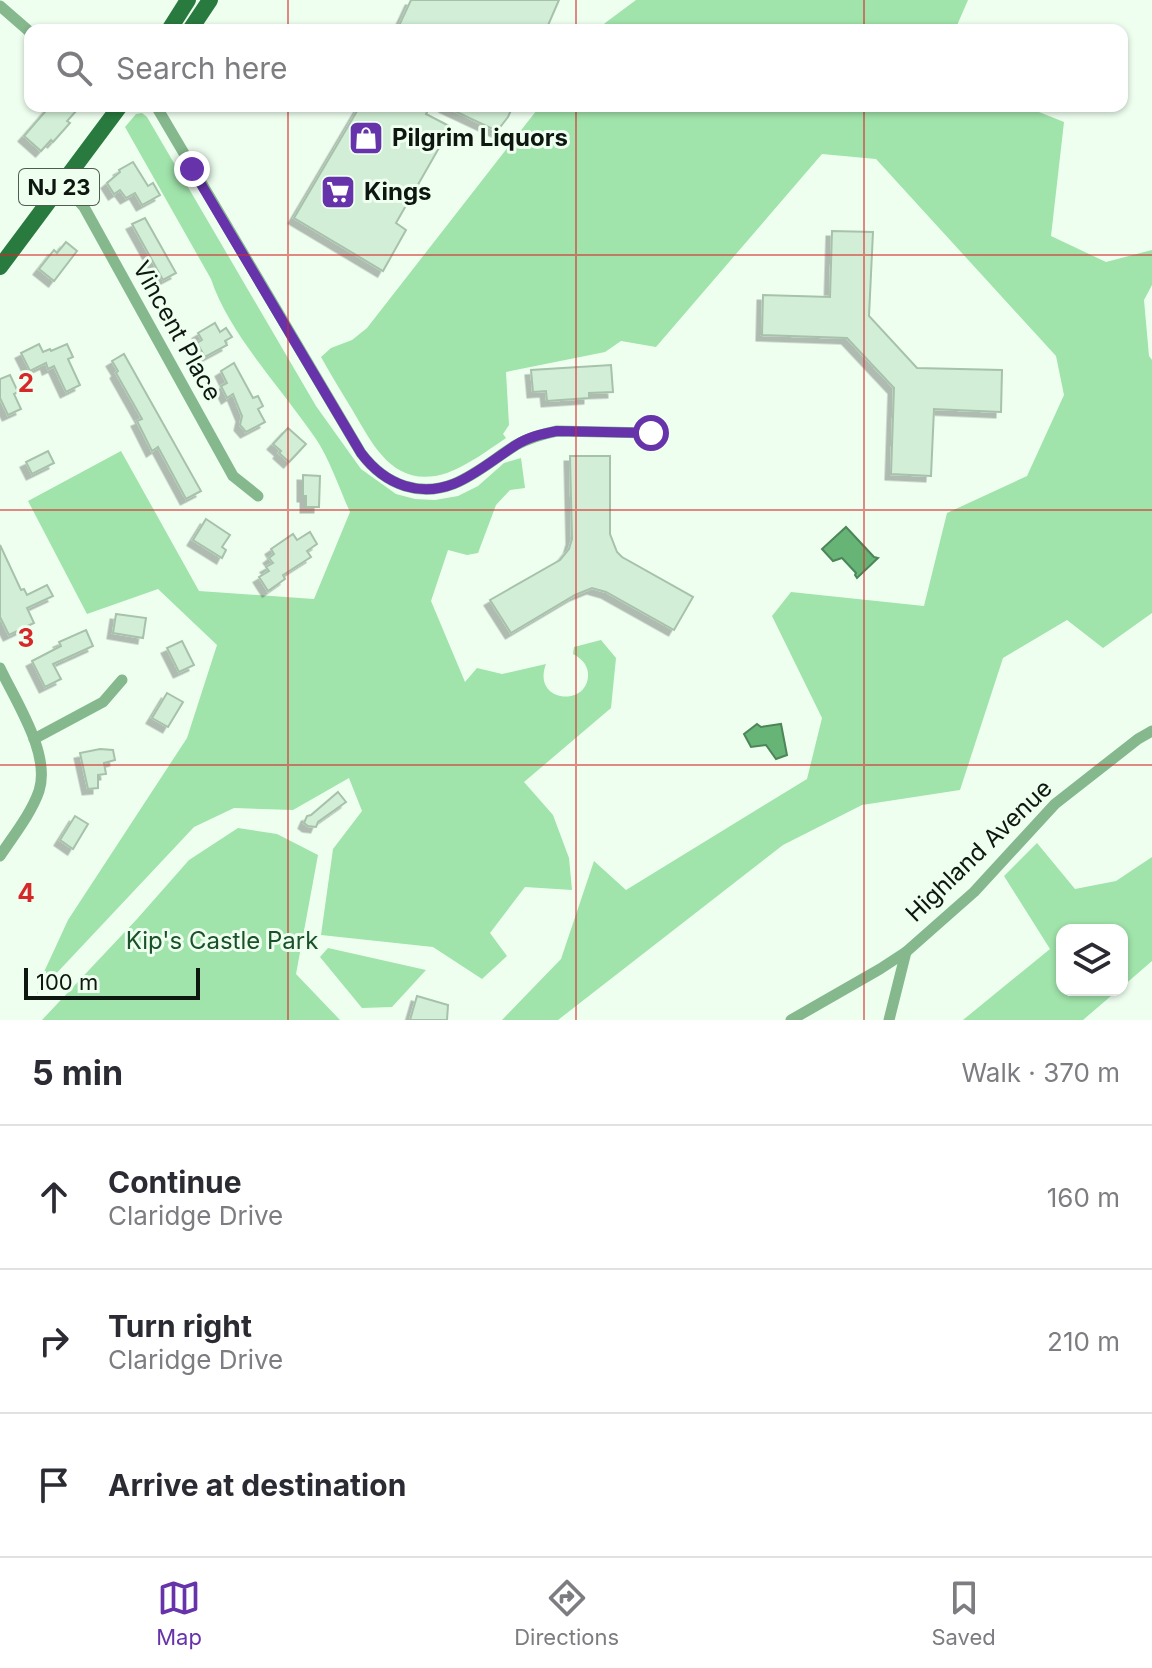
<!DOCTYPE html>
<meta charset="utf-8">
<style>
body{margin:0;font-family:Inter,sans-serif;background:#f7f7f7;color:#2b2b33}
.controls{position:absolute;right:24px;bottom:24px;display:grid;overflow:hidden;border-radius:16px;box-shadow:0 2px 6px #0004}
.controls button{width:72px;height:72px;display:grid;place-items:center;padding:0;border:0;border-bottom:2px solid #e1e1e2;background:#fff;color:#2b2b33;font:40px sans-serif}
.scale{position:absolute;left:24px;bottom:20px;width:176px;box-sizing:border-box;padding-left:8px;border:4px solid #0d160f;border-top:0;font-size:22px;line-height:28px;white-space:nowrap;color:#0d160f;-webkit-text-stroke:6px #eefff0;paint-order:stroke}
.stop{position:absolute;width:24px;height:24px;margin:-18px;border:6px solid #6733aa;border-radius:50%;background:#fff}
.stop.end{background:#6733aa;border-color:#fff;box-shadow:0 2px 8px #0008}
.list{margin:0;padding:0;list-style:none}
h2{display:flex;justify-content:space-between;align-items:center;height:104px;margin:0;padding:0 32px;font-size:34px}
h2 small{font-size:26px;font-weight:400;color:#7c7c81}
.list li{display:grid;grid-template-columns:52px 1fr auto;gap:24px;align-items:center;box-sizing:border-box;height:144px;padding:0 32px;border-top:2px solid #e1e1e2}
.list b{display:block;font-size:30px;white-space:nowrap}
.list p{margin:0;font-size:26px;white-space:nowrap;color:#7c7c81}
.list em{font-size:26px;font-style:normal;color:#7c7c81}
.icon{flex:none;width:44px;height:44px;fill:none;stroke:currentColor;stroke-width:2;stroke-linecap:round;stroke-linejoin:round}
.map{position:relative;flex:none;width:1152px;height:1020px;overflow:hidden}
.search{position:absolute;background:#fff;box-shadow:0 2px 6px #0004;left:24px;right:24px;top:24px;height:88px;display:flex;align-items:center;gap:20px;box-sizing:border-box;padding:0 28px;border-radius:16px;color:#7c7c81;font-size:30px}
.sheet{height:536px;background:#fff}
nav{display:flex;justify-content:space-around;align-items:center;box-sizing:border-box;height:112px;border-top:2px solid #e1e1e2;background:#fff;font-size:22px;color:#7c7c81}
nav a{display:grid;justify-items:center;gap:4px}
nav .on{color:#6733aa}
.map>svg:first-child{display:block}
.green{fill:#a0e3ab}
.water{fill:#67b477;stroke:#4c8558;stroke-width:2}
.building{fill:#d2eed6;stroke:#a7c2ab;stroke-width:2;filter:url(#shadow)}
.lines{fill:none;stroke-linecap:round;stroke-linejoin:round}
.minor{stroke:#86b88e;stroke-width:11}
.primary{stroke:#287a3f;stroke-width:16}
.route{stroke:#6733aa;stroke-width:10}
.grid{fill:none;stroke:#d62828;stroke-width:2;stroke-opacity:0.55}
.labels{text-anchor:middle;stroke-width:6;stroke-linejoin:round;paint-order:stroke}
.shield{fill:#eefff0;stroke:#505c52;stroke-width:2}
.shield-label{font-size:22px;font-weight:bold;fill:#0d160f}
.poi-label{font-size:24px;font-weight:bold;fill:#0d160f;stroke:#eefff0;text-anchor:start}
.street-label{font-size:24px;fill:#0d160f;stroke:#eefff0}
.park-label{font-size:24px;fill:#195128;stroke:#eefff0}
.grid-label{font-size:26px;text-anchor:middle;font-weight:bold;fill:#d62828;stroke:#eefff0;stroke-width:6;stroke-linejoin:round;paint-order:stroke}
</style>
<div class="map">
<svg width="1152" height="1020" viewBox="0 0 1152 1020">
<defs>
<filter id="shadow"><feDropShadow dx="-5.5" dy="5.5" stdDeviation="0" flood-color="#0004"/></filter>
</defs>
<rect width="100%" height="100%" fill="#eefff0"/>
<g class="green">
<path d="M 636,0 L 968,0 L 955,30 L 600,30 L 605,23 Z"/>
<path d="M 540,106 L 917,106 L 946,111 L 995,106 L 1024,106 L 1064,122 L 1051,236 L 1106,262 L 1152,250 L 1152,285 L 1144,300 L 1149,356 L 1152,360 L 1152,613 L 1103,648 L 1067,620 L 1003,658 L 960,790 L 862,805 L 783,845 L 558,1020 L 502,1020 L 561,959 L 594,861 L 626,890 L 807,779 L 822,718 L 772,616 L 791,592 L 924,606 L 947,513 L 1027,476 L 1064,395 L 1056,356 L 876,159 L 822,154 L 656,347 L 621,341 L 605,352 L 506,372 L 509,425 L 503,434 L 506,438 C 487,451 468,465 447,473 C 395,490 374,447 353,411 C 342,393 331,375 321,357 L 331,348 L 352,340 L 367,328 Z"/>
<path d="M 142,113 L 147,117 L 316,406 L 361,469 L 396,494 L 415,499 L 435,500 L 458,496 L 478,486 L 504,463 L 521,458 L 525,488 L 510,490 L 496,505 L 478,553 L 467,555 L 448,550 L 431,601 L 465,682 L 477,668 L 502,674 L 546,664 C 531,703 590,708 588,673 C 587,664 581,658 573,654 L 574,647 L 601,640 L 616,658 L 611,708 L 524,782 L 553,815 L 569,858 L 572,890 L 525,887 L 490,933 L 507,956 L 482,979 L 433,947 L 321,935 L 333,849 L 362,811 L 349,778 L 293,810 L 234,808 L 194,827 L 37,994 L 44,972 L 68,920 L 187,738 L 217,645 L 158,589 L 87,614 L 28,501 L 121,451 L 199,591 L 314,599 L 350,512 C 340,490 329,458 316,439 C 283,390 229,334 211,279 L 125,127 L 136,114 Z"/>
<path d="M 238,828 L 277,834 L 318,855 L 296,974 L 340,1020 L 42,1020 L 137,919 L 189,860 Z"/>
<path d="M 1037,843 L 1075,889 L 1116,881 L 1152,857 L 1152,961 L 1122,987 L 1122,930 L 1062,930 L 1062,990 L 1118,990 L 1083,1020 L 963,1020 L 1050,949 L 1004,876 Z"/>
<path d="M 328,948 L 426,970 L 392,1007 L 362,1008 L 320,957 Z"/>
</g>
<g class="water">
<path d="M 846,527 L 874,557 L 878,558 L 857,578 L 855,575 L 856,573 L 842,558 L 833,561 L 822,549 Z"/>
<path d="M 757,724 L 761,727 L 781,724 L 787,755 L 776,759 L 766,745 L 751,747 L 744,734 Z"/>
</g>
<g class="building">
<path d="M 411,0 L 559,0 L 546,30 L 397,30 Z"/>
<path d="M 50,106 L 72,106 L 77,110 L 67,121 L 70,123 L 53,142 L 51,140 L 41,151 L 24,136 Z"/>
<path d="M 360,106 L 430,106 L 426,114 L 451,127 L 396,223 L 406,230 L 383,271 L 294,218 Z"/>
<path d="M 444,106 L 513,106 L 508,117 L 497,131 Z"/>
<path d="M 133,162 L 148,186 L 153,183 L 160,195 L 142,205 L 135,193 L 126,198 L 120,190 L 114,194 L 107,183 L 120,172 L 119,170 Z"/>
<path d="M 145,218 L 176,273 L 163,280 L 132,224 Z"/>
<path d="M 832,231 L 873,232 L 869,316 L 917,368 L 1002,370 L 1001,412 L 934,409 L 931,476 L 891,474 L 894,388 L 847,338 L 762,335 L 763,295 L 830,297 Z"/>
<path d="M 66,242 L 77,251 L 54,281 L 39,269 L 54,250 L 57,253 Z"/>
<path d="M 215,323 L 220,332 L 226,328 L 232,337 L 225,341 L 227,345 L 205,357 L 197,343 L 202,340 L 198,333 Z"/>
<path d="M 39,344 L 43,352 L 50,349 L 51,351 L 67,344 L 73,357 L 68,359 L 80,385 L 66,392 L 54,366 L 48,369 L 46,363 L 30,371 L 21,353 Z"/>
<path d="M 124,354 L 201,491 L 186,499 L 158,447 L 152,451 L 137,421 L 142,419 L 116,373 L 118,371 L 112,361 Z"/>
<path d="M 234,363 L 253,398 L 258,396 L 263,406 L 258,409 L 265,422 L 246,432 L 240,425 L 242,416 L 233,394 L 227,398 L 221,386 L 227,383 L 221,371 Z"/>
<path d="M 611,365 L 613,392 L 589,393 L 589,398 L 547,401 L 546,391 L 533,392 L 531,370 Z"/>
<path d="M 10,375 L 18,392 L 14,394 L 21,409 L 8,415 L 0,398 L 0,379 Z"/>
<path d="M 288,428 L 306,444 L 289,462 L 279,453 L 281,451 L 273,444 Z"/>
<path d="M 48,451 L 54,463 L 32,474 L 26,462 Z"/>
<path d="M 570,456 L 610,456 L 610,534 L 617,552 L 622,557 L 693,597 L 674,630 L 606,592 L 592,588 L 575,595 L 511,633 L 490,600 L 560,560 L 569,549 L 572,539 Z"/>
<path d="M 303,475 L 320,476 L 319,507 L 306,507 L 306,496 L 303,496 Z"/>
<path d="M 206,519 L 230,535 L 222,547 L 226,550 L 222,558 L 193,540 Z"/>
<path d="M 310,532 L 317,544 L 307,551 L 311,557 L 283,575 L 285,579 L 268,591 L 259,577 L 269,571 L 266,567 L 273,563 L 269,558 L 274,554 L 271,549 L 293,534 L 297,540 Z"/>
<path d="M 0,545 L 21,590 L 24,589 L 27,595 L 47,585 L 53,596 L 27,608 L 34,623 L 9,635 L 0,617 Z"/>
<path d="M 116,614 L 146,618 L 143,638 L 113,633 Z"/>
<path d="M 86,630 L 93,646 L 53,664 L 61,679 L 45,687 L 32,661 L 61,646 L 59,642 Z"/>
<path d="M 182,641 L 194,665 L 179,672 L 167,648 Z"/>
<path d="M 167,693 L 183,702 L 168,727 L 152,718 Z"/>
<path d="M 100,749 L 113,750 L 115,760 L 104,763 L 106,774 L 98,775 L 98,788 L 88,789 L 80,753 Z"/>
<path d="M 338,792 L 346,802 L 318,822 L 316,827 L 308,826 L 304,823 L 307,816 L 311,815 Z"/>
<path d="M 75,816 L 88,824 L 73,849 L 60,840 Z"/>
<path d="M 417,996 L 448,1005 L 447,1020 L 410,1020 Z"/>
</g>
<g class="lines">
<g class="minor">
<path d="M 0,6 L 30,32"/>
<path d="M 156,106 L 361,453 C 373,469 386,480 405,486 C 450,500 481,467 516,445 C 529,438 542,434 557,431 L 651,433"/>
<path d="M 62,183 L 84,207 L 233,476 L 258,496"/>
<path d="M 0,668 C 16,702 51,754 39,791 C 31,814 13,836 0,856"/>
<path d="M 34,739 L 103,702 L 122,680"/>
<path d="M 791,1020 L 880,969 L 906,952 L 974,892 L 1055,804 L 1138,739 L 1152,731"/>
<path d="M 889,1020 L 906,952"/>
</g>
<g class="primary">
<path d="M 169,30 L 188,0"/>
<path d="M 190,30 L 210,0"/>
<path d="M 0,267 L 120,106"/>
</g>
</g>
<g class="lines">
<path class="route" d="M 192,169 L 361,453 C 373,469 386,480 405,486 C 450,500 481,467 516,445 C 528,437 542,434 557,431 L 651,433"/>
</g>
<path class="grid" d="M 288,0 L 288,30M 576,0 L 576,30M 864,0 L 864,30M 288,106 L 288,1020M 576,106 L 576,1020M 864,106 L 864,1020M 0,255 L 1152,255M 0,510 L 1152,510M 0,765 L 1152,765"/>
<defs>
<g id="shop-square" transform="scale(1.8)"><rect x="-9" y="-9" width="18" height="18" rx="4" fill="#6733aa" stroke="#eefff0"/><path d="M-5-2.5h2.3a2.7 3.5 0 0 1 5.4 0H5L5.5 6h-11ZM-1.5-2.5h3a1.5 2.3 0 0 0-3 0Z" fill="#fff"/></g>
<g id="supermarket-square" transform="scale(1.8)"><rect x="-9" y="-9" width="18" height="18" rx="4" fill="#6733aa" stroke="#eefff0"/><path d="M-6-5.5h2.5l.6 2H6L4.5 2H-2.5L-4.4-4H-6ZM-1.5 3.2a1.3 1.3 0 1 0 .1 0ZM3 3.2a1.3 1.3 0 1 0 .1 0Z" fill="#fff"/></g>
</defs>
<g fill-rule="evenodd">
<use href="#shop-square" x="366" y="138"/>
<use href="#supermarket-square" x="338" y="192"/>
</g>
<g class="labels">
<rect class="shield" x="19" y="169" width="80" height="36" rx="6"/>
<g class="shield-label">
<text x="59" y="195">NJ 23</text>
</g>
<g class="poi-label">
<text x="392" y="146">Pilgrim Liquors</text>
<text x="364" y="200">Kings</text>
</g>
<g class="street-label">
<text transform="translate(177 331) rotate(61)" y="8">Vincent Place</text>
<text transform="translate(979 851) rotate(-44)" y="8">Highland Avenue</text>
</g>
<g class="park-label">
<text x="222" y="949">Kip's Castle Park</text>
</g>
</g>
<g class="grid-label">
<text x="26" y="392">2</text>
<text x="26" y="647">3</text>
<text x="26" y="902">4</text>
</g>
</svg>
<div class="controls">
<button><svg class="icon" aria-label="layers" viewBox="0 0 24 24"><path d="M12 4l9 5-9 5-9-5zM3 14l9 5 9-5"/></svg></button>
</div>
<div class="scale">100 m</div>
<div class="stop" style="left:651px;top:433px"></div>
<div class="stop end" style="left:192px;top:169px"></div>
<div class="search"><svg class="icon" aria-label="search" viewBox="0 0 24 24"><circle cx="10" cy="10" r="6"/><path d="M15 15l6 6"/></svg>Search here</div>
</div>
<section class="sheet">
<h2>5 min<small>Walk · 370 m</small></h2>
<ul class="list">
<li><svg class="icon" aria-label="ahead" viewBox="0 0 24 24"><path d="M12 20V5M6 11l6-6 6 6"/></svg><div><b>Continue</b><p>Claridge Drive</p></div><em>160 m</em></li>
<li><svg class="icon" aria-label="right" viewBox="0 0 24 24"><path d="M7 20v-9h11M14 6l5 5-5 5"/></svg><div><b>Turn right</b><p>Claridge Drive</p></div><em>210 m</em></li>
<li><svg class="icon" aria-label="arrive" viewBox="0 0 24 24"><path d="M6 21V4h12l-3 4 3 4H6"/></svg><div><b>Arrive at destination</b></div></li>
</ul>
</section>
<nav>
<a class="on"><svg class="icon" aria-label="map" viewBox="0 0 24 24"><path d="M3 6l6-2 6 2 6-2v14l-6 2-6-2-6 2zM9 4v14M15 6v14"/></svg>Map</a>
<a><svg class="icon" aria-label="directions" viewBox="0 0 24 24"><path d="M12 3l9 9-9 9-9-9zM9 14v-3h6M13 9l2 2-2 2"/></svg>Directions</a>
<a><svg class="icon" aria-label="saved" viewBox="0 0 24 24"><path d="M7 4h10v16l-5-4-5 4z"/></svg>Saved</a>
</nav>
